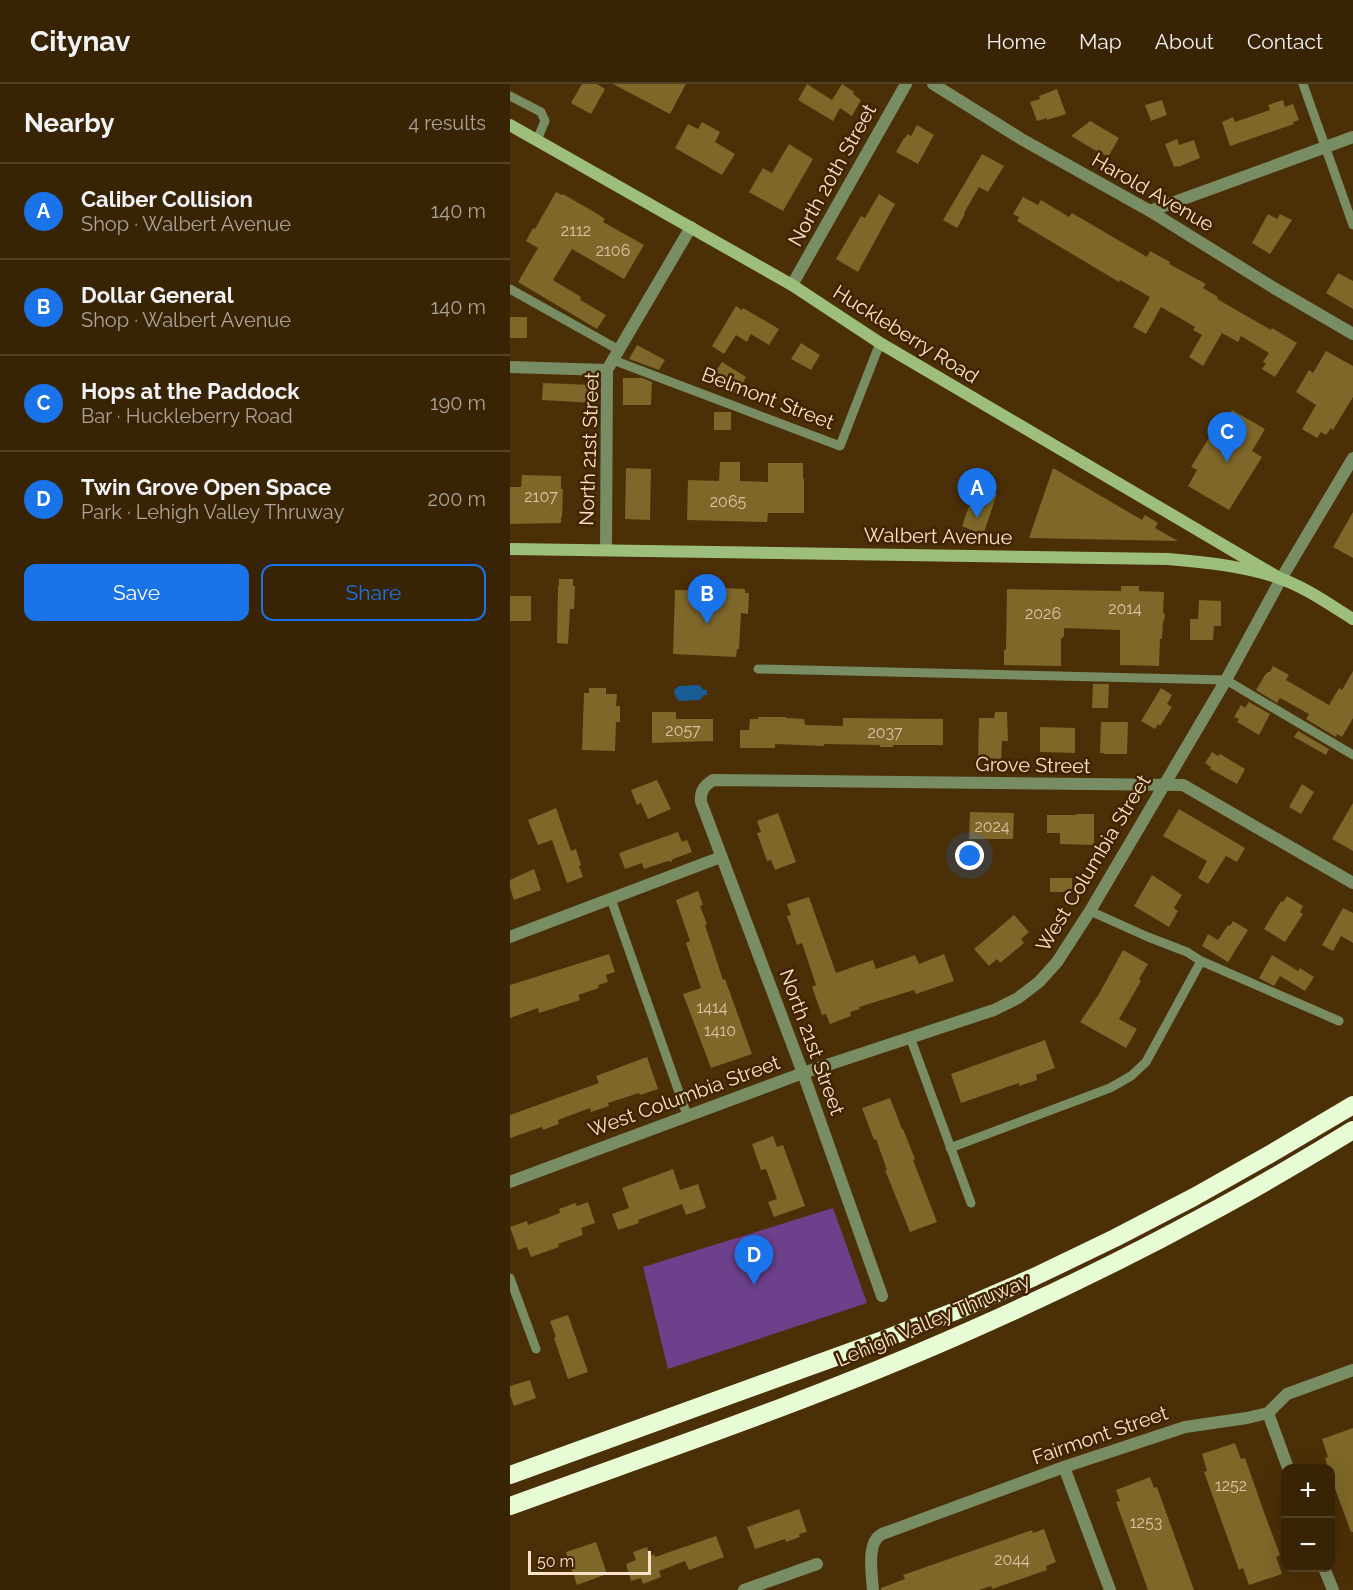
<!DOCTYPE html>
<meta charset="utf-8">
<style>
body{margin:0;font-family:Raleway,sans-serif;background:#432f13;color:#f1f3f6}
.controls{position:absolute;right:18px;bottom:18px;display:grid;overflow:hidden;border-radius:12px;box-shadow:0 6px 24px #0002}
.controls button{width:54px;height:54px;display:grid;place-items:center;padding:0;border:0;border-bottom:2px solid #524027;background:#382305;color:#f1f3f6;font:30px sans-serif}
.scale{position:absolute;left:18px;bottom:15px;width:123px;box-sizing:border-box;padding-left:6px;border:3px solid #f9e2ca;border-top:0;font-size:16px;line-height:21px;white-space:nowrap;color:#f9e2ca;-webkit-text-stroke:4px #402400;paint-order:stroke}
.you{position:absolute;left:460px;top:772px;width:21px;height:21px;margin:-15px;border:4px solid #fff;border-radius:50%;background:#1a73e8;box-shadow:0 0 0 9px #1a73e833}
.badge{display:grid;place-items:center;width:39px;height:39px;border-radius:50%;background:#1a73e8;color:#fff;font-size:20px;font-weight:700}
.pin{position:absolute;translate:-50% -50px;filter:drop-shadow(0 2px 3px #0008)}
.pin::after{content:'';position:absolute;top:32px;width:21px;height:18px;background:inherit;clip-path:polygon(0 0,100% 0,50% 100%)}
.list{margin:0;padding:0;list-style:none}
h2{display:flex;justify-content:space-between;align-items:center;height:78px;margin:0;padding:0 24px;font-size:26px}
h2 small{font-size:20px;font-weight:400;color:#aba49a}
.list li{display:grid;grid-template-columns:39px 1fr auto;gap:18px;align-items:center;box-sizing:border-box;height:96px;padding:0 24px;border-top:2px solid #524027}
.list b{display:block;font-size:22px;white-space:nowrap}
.list p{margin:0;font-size:20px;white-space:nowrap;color:#aba49a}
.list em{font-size:20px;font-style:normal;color:#aba49a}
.actions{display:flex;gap:12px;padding:18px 24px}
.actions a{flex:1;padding:14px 0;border:2px solid #1a73e8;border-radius:12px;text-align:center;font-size:21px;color:#1a73e8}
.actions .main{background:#1a73e8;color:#fff}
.map{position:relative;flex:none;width:843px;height:1506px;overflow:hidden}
header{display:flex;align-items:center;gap:36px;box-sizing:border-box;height:84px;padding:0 30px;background:#382305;border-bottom:2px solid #524027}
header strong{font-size:28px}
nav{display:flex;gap:33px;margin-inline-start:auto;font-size:21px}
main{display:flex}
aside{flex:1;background:#382305}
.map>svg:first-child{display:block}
.green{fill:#6d408b}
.water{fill:#195b95}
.building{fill:#7d6729}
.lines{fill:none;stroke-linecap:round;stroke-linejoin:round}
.lane{stroke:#798d64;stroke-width:9}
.street{stroke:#798d64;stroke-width:12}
.secondary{stroke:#9ebf7c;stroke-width:12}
.highway{stroke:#e7fcd4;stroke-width:18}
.labels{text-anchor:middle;stroke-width:5;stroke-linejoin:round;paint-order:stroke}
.number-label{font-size:16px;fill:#dac3a2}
.street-label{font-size:20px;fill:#f9e2ca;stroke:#402400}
</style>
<header>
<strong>Citynav</strong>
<nav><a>Home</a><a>Map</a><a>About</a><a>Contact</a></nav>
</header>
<main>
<aside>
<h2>Nearby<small>4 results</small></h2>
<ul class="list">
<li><span class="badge">A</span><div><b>Caliber Collision</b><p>Shop · Walbert Avenue</p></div><em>140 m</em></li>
<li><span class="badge">B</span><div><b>Dollar General</b><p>Shop · Walbert Avenue</p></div><em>140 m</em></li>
<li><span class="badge">C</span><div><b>Hops at the Paddock</b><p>Bar · Huckleberry Road</p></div><em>190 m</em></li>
<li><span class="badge">D</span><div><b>Twin Grove Open Space</b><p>Park · Lehigh Valley Thruway</p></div><em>200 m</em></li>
</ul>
<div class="actions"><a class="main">Save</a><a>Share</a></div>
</aside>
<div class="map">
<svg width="843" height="1506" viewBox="0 0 843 1506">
<rect width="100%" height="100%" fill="#4b2f07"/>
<path class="green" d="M 323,1124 L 357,1219 L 158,1285 L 133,1183 Z"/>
<path class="water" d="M 189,601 L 194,606 L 197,606 L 197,611 L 194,611 L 190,616 L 169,617 L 165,612 L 164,606 L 169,602 Z"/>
<g class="building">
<path d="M 72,0 L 87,0 L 95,5 L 81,30 L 61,19 Z"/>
<path d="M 103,0 L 176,0 L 160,30 Z"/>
<path d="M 297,0 L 322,16 L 332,0 L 344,8 L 343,10 L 351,16 L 342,32 L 330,24 L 323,37 L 288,16 Z"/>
<path d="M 547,5 L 556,30 L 537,36 L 537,34 L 527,37 L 520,18 L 530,15 L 529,12 Z"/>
<path d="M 652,16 L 657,31 L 641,37 L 635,21 Z"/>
<path d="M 773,16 L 775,23 L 783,20 L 789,36 L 783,38 L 784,40 L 720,62 L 712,38 L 723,33 L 725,38 L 760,26 L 758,21 Z"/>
<path d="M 580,37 L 609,54 L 598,73 L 589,67 L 588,68 L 561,52 Z"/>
<path d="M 192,38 L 210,48 L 205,58 L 225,70 L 212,91 L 165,64 L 178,40 L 188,45 Z"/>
<path d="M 407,41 L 424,51 L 408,80 L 386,68 L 394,54 L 395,54 L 398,50 L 401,52 Z"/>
<path d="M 667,55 L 669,61 L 684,56 L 690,74 L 668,83 L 668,82 L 664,83 L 655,60 Z"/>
<path d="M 279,60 L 303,75 L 273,127 L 239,108 L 253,84 L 262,89 Z"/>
<path d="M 472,70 L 494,82 L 478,108 L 469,103 L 454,129 L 455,130 L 447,144 L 433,136 Z"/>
<path d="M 46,108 L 52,111 L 53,110 L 86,129 L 95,135 L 93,138 L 134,161 L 114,195 L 62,165 L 43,196 L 71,213 L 70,216 L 96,231 L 87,245 L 8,198 L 28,164 L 16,157 L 23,144 L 25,145 Z"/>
<path d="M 369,110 L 385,120 L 348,188 L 326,175 L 351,132 L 355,134 Z"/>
<path d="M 513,113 L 528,121 L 531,116 L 559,133 L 562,129 L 637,173 L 640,167 L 660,178 L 659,180 L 696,200 L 693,204 L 708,213 L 707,215 L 761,246 L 762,244 L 787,259 L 765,293 L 752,285 L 756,279 L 753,278 L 759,269 L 731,252 L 728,258 L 712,249 L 693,282 L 679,273 L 692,251 L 683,246 L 685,243 L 651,223 L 636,250 L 623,243 L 640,213 L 610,196 L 609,198 L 507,137 L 509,133 L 503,130 Z"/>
<path d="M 758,130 L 767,135 L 770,130 L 782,136 L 760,170 L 742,159 Z"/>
<path d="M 828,189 L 843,197 L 843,225 L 816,209 Z"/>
<path d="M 226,222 L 232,226 L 233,224 L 269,245 L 259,261 L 241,250 L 237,258 L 226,251 L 214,270 L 202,262 Z"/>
<rect x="0" y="233" width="17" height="21"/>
<path d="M 291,259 L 310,271 L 301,286 L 281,275 Z"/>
<path d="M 127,261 L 155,276 L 149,286 L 119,275 Z"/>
<path d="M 816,267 L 843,282 L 843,313 L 823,346 L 821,344 L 816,351 L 811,348 L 807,354 L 792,345 L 806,321 L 786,308 L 799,286 L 803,289 Z"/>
<path d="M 212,278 L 236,293 L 226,310 L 201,295 Z"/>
<path d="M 113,294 L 132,294 L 142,298 L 141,321 L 113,321 Z"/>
<path d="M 33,299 L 83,301 L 83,319 L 32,316 Z"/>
<path d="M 722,326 L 755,345 L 742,367 L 752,373 L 719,426 L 678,402 L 687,386 L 681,383 L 705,344 L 710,347 Z"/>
<rect x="204" y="328" width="17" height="18"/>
<path d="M 210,378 L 230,378 L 230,397 L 258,398 L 258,379 L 293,379 L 293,394 L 294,395 L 294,429 L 258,429 L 257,438 L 177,436 L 178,396 L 209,397 Z"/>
<path d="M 116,384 L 141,385 L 140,436 L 115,435 Z"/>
<path d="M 543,384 L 632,436 L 635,431 L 648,439 L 645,444 L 668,457 L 519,454 Z"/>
<path d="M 12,391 L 51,392 L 51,405 L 53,405 L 52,433 L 51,433 L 51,439 L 0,440 L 0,403 L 11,403 Z"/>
<path d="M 474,404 L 487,410 L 473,451 L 452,442 L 459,422 L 466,425 Z"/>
<path d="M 843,428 L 843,474 L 823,463 Z"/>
<path d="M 49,495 L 63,495 L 63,502 L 65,502 L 64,525 L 60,525 L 58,560 L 47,559 L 48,502 L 49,502 Z"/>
<path d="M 611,502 L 629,502 L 629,507 L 654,508 L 653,529 L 655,530 L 654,536 L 653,538 L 652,555 L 650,555 L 649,582 L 610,581 L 610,546 L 554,544 L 554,552 L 551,555 L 551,582 L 494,581 L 494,566 L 496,566 L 497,505 L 611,507 Z"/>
<path d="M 213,504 L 235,505 L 235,509 L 239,509 L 238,530 L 231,529 L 229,565 L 227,565 L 226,573 L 163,570 L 165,506 L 213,507 Z"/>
<rect x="0" y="512" width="21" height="25"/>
<path d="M 689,516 L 711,517 L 711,542 L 704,542 L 703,556 L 680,556 L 680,535 L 688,535 Z"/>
<path d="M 763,582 L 779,591 L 776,596 L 819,621 L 829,604 L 832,606 L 843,587 L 843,634 L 832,653 L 827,650 L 826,653 L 796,635 L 799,630 L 770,614 L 767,619 L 746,606 L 755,591 L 758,588 L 760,588 Z"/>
<path d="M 583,600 L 599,600 L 598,624 L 582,624 Z"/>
<path d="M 79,604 L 96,604 L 96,610 L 107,610 L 106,622 L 110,622 L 110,638 L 106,638 L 105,667 L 72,666 L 74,609 L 79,609 Z"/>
<path d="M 651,604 L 662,611 L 657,620 L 662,623 L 650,642 L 648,640 L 645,645 L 631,637 Z"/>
<path d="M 739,618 L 760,630 L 749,651 L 727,638 L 729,635 L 724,633 L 731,621 L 735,624 Z"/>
<path d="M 142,628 L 166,628 L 166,635 L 203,635 L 203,657 L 142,659 Z"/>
<path d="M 485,628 L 497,628 L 498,657 L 492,657 L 491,676 L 468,676 L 469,634 L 484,634 Z"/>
<path d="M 248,633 L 276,633 L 276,634 L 294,635 L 295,641 L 333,642 L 333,634 L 433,635 L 433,661 L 383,661 L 383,663 L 370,663 L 370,661 L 314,660 L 314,662 L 265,660 L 265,664 L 230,664 L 230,646 L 239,646 L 240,635 L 248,635 Z"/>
<path d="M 591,638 L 618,638 L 617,670 L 594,670 L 594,669 L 590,669 Z"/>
<path d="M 530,643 L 565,644 L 565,669 L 530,668 Z"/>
<path d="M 788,647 L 819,665 L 816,671 L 784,653 Z"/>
<path d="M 702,668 L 708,672 L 710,670 L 735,685 L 727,700 L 700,685 L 701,683 L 695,679 Z"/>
<path d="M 147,696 L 161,725 L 138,735 L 131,719 L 127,721 L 121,706 Z"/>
<path d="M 792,700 L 804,708 L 791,730 L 779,723 Z"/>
<path d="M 843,719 L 843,767 L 822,755 Z"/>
<path d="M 46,724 L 61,767 L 66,765 L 71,781 L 69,782 L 73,793 L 57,799 L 42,756 L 28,761 L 18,736 Z"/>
<path d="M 669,725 L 735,764 L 727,778 L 716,772 L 698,800 L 688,794 L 697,777 L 653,752 Z"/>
<path d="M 460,728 L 504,729 L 503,755 L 459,755 Z"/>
<path d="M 268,729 L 286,778 L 265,786 L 261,776 L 257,777 L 247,749 L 251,748 L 247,737 Z"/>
<path d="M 566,730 L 584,730 L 584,761 L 550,760 L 550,749 L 537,749 L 537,731 L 566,731 Z"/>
<path d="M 168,748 L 172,758 L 177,756 L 182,768 L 163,775 L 161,778 L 158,777 L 134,785 L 132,779 L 115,785 L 109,769 Z"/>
<path d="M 24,785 L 31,806 L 4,816 L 0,804 L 0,796 Z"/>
<path d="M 642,791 L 672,811 L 664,824 L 668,827 L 659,843 L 624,822 Z"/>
<rect x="540" y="794" width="22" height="14"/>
<path d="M 188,807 L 193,821 L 190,822 L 197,840 L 195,841 L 213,896 L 215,895 L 242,970 L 201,984 L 173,910 L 191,904 L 176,859 L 180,857 L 166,816 Z"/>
<path d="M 777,812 L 793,822 L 790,828 L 793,830 L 775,858 L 754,845 L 771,817 L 773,818 Z"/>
<path d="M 299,813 L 326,889 L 363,876 L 366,885 L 405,871 L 409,880 L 434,870 L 444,897 L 406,910 L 404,906 L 349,923 L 350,925 L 340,928 L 341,932 L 320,940 L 316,930 L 312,931 L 302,903 L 306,901 L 292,859 L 287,861 L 277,832 L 281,831 L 277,820 Z"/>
<path d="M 833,824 L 843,829 L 843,859 L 831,852 L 823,867 L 812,861 Z"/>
<path d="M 504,831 L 519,848 L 511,855 L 514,859 L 490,879 L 487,875 L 479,882 L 464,865 Z"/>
<path d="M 723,837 L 738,846 L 718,878 L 692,862 L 698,850 L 708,856 L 718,841 L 720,842 Z"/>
<path d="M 613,866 L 638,880 L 629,895 L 631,897 L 609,935 L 627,945 L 616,964 L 570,938 L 589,910 Z"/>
<path d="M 99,870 L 105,888 L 96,891 L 98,898 L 88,901 L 89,904 L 68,911 L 70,916 L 29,929 L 28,924 L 0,934 L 0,901 Z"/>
<path d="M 762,871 L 788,887 L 790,884 L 804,893 L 795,907 L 770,892 L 764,902 L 749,894 Z"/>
<path d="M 535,956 L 545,984 L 526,991 L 527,996 L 509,1002 L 509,999 L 451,1019 L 441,990 Z"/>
<path d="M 137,973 L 148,1005 L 130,1011 L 129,1009 L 98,1019 L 99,1022 L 81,1028 L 80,1024 L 48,1036 L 49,1040 L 33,1046 L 32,1043 L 0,1054 L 0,1031 L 89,999 L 86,992 Z"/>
<path d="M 380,1014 L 392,1045 L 393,1045 L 405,1075 L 403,1076 L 427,1138 L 400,1148 L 375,1086 L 377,1086 L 366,1055 L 364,1056 L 352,1024 Z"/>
<path d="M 263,1052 L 267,1063 L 273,1061 L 295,1122 L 264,1133 L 258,1118 L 267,1115 L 256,1085 L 251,1086 L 242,1060 Z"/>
<path d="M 163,1085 L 170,1106 L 188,1100 L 196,1124 L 176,1131 L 172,1120 L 128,1136 L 129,1139 L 108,1146 L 102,1130 L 119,1124 L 112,1104 Z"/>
<path d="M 78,1118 L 85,1139 L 71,1144 L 73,1151 L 48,1160 L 49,1163 L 21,1173 L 17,1163 L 8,1166 L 0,1143 L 17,1137 L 18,1141 L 50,1129 L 49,1125 L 65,1119 L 67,1122 Z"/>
<path d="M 58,1231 L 78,1288 L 58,1295 L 44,1254 L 46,1253 L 40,1237 Z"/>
<path d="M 20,1296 L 26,1314 L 4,1322 L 0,1311 L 0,1302 Z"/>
<path d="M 843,1344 L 843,1448 L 841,1448 L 820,1391 L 820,1384 L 818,1384 L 815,1374 L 818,1373 L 812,1355 Z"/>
<path d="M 725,1359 L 731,1375 L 735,1374 L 755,1431 L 770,1471 L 766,1473 L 772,1490 L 739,1501 L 733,1484 L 729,1486 L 694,1388 L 697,1387 L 692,1370 Z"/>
<path d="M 640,1393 L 644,1404 L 647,1403 L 684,1506 L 638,1506 L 606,1418 L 610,1417 L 606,1406 Z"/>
<path d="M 289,1425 L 297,1448 L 289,1450 L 290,1453 L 276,1458 L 275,1455 L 245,1465 L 237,1443 Z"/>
<path d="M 534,1445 L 546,1478 L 536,1482 L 537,1486 L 482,1505 L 481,1502 L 469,1506 L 371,1506 L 371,1504 L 395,1495 L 393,1491 L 522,1446 L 523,1449 Z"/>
<path d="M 206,1452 L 214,1473 L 179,1486 L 175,1477 L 149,1487 L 151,1493 L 133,1500 L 131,1494 L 121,1497 L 116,1480 L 126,1476 L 123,1468 L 137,1463 L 140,1472 L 144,1470 L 145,1473 Z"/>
<path d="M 86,1458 L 97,1490 L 67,1501 L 56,1468 Z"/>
</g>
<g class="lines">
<g class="lane">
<path d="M 793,0 L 843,141"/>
<path d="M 0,12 L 31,28 L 35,37 L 27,56"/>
<path d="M 0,205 L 109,266"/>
<path d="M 103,276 L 330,362 L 370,259"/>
<path d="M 248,585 L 716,596 L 843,671"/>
<path d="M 101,815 L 177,1031"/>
<path d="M 580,827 L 638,853 L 677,868 L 691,877 L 829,937"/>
<path d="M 400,953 L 461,1119"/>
<path d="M 440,1064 L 600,1004 L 621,992 L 636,978 L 691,877"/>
<path d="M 0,1194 L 26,1265"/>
</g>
<g class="street">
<path d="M 423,0 L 513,56 L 640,127 L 764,204 L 843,250"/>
<path d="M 640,127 L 843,53"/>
<path d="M 282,201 L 396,0"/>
<path d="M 0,283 L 97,286"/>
<path d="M 96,466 L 97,286 L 181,143"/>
<path d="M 0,853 L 211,773"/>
<path d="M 0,1098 L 293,989 L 484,926 L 508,914 L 529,898 L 547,878 L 580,827 L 716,596 L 771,495 L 843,374"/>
<path d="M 372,1212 L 293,989 L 191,718 C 190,707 194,702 203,696 L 673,701 L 843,799"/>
<path d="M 758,1329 L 778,1384"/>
<path d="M 554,1383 L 600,1506"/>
<path d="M 814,1484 L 823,1506"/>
<path d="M 234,1506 L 307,1480"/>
<path d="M 363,1506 C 362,1490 356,1458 372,1450 L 554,1383 L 675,1343 L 737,1334 L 758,1329 L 777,1310 L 843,1286"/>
</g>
<g class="secondary">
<path d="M 0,41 L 282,201 L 370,259 L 771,495"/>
<path d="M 0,465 L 658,475 C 695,478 733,482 769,494 C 795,503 820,521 843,535"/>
</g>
<g class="highway">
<path d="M 0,1391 L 370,1257 L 448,1226 L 524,1193 L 605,1154 L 684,1113 L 762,1069 L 843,1021"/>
<path d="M 0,1422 C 151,1367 305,1315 452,1250 C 534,1214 615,1175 694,1132 C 745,1105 794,1076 843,1046"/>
</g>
</g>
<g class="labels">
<g class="number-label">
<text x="66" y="152">2112</text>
<text x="103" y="172">2106</text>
<text x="31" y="418">2107</text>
<text x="218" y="423">2065</text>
<text x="615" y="530">2014</text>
<text x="533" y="535">2026</text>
<text x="173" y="652">2057</text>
<text x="375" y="654">2037</text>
<text x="482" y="748">2024</text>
<text x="202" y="929">1414</text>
<text x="210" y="952">1410</text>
<text x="721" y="1407">1252</text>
<text x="636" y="1444">1253</text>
<text x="502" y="1481">2044</text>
</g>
<g class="street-label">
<text transform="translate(322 91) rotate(-61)" y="7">North 20th Street</text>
<text transform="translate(643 108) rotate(30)" y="7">Harold Avenue</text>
<text transform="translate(396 250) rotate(32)" y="7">Huckleberry Road</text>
<text transform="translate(258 314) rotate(21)" y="7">Belmont Street</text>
<text transform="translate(79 365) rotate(-88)" y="7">North 21st Street</text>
<text transform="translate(428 452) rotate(1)" y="7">Walbert Avenue</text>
<text transform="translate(523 681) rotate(1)" y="7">Grove Street</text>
<text transform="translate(583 779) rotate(-59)" y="7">West Columbia Street</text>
<text transform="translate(302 958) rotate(70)" y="7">North 21st Street</text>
<text transform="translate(174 1012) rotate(-20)" y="7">West Columbia Street</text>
<text transform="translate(423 1236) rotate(-23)" y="7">Lehigh Valley Thruway</text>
<text transform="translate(590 1351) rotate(-19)" y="7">Fairmont Street</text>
</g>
</g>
</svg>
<div class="controls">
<button>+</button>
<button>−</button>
</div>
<div class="scale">50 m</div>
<div class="you"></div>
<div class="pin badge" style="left:467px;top:434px">A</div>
<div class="pin badge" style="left:197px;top:540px">B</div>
<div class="pin badge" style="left:717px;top:378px">C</div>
<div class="pin badge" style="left:244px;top:1201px">D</div>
</div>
</main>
